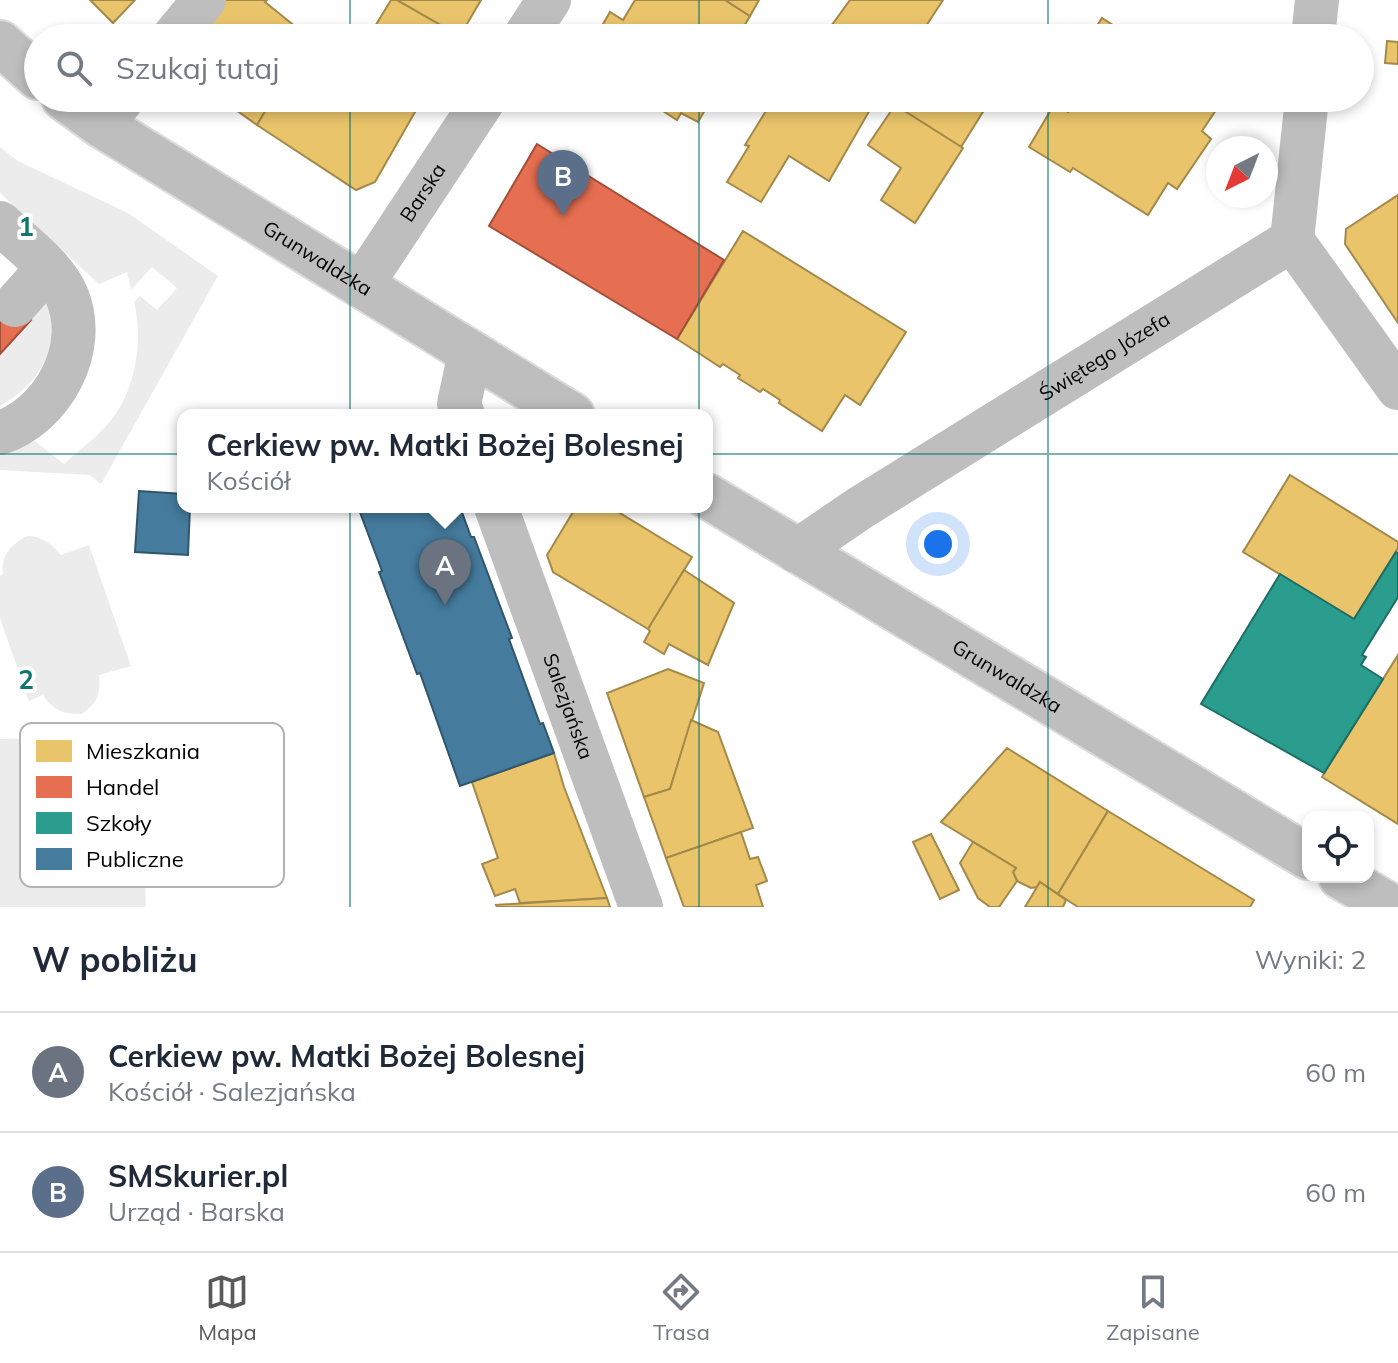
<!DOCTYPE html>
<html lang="pl">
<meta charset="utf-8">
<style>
body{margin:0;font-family:Mulish,sans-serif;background:#f2f2f3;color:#1f2937}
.controls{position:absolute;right:24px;bottom:24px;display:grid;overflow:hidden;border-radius:16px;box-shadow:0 4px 12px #0003}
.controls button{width:72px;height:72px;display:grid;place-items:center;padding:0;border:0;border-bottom:2px solid #e0e1e3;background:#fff;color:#1f2937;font:40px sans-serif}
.compass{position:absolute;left:1206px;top:136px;width:72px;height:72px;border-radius:50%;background:#fff;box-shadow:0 4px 12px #0003;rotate:222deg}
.you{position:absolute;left:938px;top:544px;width:28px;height:28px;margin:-20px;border:6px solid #fff;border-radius:50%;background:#1a73e8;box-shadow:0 0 0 12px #1a73e833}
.badge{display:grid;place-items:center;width:52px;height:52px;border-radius:50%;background:#595959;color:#fff;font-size:26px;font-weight:700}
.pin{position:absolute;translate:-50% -66px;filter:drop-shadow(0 2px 4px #0008)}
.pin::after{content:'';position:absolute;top:42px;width:28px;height:24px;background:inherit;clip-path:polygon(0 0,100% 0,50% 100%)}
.popup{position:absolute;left:177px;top:409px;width:536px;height:104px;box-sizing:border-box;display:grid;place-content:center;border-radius:16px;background:#fff;filter:drop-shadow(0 2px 6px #0005);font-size:26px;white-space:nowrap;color:#747a83}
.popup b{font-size:30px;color:#1f2937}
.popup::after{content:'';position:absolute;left:50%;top:100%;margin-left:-16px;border:16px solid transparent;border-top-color:#fff}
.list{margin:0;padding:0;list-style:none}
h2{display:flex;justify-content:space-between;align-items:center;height:104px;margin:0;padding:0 32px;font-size:34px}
h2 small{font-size:26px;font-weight:400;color:#747a83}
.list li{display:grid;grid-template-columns:52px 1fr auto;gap:24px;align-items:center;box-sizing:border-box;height:120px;padding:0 32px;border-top:2px solid #e0e1e3}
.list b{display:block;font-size:30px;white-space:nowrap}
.list p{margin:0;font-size:26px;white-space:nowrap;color:#747a83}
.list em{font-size:26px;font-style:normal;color:#747a83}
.icon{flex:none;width:44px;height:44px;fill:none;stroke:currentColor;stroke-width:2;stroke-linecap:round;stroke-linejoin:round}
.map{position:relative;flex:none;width:1398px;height:907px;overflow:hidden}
.search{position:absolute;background:#fff;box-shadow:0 4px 12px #0003;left:24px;right:24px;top:24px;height:88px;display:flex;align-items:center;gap:20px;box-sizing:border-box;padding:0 28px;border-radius:44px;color:#747a83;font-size:30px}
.sheet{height:344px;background:#fff}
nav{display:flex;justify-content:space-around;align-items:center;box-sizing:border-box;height:112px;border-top:2px solid #e0e1e3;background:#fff;font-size:22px;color:#747a83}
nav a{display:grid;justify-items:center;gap:4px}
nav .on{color:#595959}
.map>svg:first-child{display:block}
.green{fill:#ececec}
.homes{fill:#e9c46a;stroke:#a3894a;stroke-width:2}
.shops{fill:#e76f51;stroke:#a24e39;stroke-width:2}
.schools{fill:#2a9d8f;stroke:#1d6e64;stroke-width:2}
.public{fill:#457b9d;stroke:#30566e;stroke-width:2}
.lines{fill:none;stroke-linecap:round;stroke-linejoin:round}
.major-casing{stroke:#dbdbdb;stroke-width:48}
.minor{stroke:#bebebe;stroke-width:44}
.major{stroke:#bebebe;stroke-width:44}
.grid{fill:none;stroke:#0f766e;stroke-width:2;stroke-opacity:0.55}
.labels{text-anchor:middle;stroke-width:8;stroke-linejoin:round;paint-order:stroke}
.street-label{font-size:20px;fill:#000;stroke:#fff}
.key{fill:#fff;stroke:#b2b2b2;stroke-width:2}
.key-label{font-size:22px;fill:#000}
.grid-label{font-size:26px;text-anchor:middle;font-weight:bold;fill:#0f766e;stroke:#fff;stroke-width:8;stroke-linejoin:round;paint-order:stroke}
</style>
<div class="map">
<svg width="1398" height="907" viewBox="0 0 1398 907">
<rect width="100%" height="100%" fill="#fff"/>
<g class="green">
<path d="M 0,147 L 18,161 L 128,213 L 218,276 L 101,484 L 90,475 L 0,470 L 0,455 L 35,441 L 64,464 C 78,451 94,440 106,426 C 135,396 144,341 134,302 L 140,296 L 157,310 L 177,288 L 152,267 L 131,290 L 127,272 L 99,284 L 0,193 Z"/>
<path d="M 38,303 L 48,303 C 60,350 40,383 0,406 L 0,354 L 31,320 Z"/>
<path d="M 27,536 C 42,536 52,544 61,555 L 89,545 L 131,666 L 99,675 C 101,694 98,702 82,714 C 64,714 53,711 43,695 L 29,701 L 0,618 L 0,576 L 3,574 C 0,555 12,544 27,536 Z"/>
<path d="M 140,737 L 146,907 L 0,907 L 0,739 Z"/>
</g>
<g class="homes">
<path d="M 90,0 L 135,0 L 113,23 Z"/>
<path d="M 223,0 L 267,0 L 265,2 L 307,36 L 191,38 Z"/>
<path d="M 391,0 L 397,0 L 460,36 L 368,38 Z"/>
<path d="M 397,0 L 481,0 L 460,36 Z"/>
<path d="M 635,0 L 725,0 L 750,16 L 737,38 L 595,38 L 610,12 L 623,20 Z"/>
<path d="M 725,0 L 759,0 L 750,16 Z"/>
<path d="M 850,0 L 943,0 L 926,26 L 941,38 L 833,38 L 836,34 L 829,29 Z"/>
<path d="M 1102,18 L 1133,38 L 1062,38 L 1070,25 L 1090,37 Z"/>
<path d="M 1387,41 L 1398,42 L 1398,64 L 1385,63 Z"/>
<path d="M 219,98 L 273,98 L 257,125 Z"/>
<path d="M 273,98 L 423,98 L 375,182 L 356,190 L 257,125 Z"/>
<path d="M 643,98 L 712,98 L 698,122 L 681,113 L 677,120 Z"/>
<path d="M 778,98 L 853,98 L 871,108 L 829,181 L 789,156 L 761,202 L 727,182 L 749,146 L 745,145 L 772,101 L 775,103 Z"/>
<path d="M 899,98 L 972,98 L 986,107 L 961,147 L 895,105 Z"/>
<path d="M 1077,98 L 1217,98 L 1222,101 L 1202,131 L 1211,139 L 1177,189 L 1168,183 L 1148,215 L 1073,168 L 1070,172 L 1029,147 L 1055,103 L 1068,112 Z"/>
<path d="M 895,105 L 963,148 L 915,223 L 881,200 L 901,168 L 868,145 Z"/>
<path d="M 1398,195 L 1398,323 L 1345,244 L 1346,229 Z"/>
<path d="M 743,231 L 906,332 L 860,405 L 845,395 L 822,431 L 779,403 L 780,400 L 763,389 L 760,392 L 738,378 L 740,375 L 723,364 L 720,367 L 677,339 Z"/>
<path d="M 1290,475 L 1398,542 L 1398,548 L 1354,619 L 1243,552 Z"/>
<path d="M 576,507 L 610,507 L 692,557 L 648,629 L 553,572 L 547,555 Z"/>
<path d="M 684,570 L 734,603 L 708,665 L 669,644 L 664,654 L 644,642 L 650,631 L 648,629 Z"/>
<path d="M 1398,655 L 1398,824 L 1322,777 Z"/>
<path d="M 668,669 L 704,683 L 670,789 L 644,797 L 607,693 Z"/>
<path d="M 691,720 L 718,732 L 753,828 L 666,858 L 644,797 L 670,789 Z"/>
<path d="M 1007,748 L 1108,811 L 1058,894 L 1040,882 L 1037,887 L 1031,888 L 1017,881 L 1013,872 L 1016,868 L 941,822 Z"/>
<path d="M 554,753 L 564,787 L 607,898 L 520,903 L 515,889 L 495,896 L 482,864 L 498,858 L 472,782 Z"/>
<path d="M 1108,811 L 1254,900 L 1250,907 L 1078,907 L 1058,894 Z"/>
<path d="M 741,832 L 750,859 L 758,857 L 767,881 L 756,885 L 763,907 L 684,907 L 666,858 Z"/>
<path d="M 931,834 L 959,890 L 940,899 L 913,842 Z"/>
<path d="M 973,842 L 1016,868 L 1013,872 L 1017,881 L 999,907 L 990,907 L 978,898 L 960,863 Z"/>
<path d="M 1040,882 L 1066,900 L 1063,907 L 1025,907 Z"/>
<path d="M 607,898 L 610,907 L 497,907 L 496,905 Z"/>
</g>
<g class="shops">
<path d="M 537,144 L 724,260 L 677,339 L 489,226 Z"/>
<path d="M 0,292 L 31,320 L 0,354 Z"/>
</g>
<path class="schools" d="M 1396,552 L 1398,553 L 1398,597 L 1362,655 L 1366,657 L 1361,665 L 1383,679 L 1324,773 L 1201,704 L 1280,574 L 1354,619 Z"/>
<g class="public">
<path d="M 139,491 L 183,494 L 183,507 L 190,507 L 188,555 L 135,552 Z"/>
<path d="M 358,507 L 460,507 L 471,537 L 474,537 L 512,638 L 509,639 L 540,724 L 543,723 L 554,753 L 460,786 L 420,673 L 417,674 L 379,572 L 382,571 Z"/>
</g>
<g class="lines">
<g class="major-casing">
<g id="major">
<path d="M 0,43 L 38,77"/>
<path id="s4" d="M 64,98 L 101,125 L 572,415"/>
<path id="s5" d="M 707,496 L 1308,857"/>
<path d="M 1341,877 L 1392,907"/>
</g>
</g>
<g class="minor">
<path d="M 173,38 L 204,0"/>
<path d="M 524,38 L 549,0"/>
<path d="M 1313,38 L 1317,0"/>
<path d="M 101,125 L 123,98"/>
<path d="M 0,223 C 22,244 55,267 67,296 C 89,349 53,415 0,433"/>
<path d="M 1292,240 L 1398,388"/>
<path d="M 1292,240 L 1307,98"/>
<path id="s1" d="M 361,286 L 485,98"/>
<path d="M 15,305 L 48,268"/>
<path d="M 463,415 L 459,404 L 470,353"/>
<path id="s2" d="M 496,507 L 641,907"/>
<path id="s3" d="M 797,551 L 860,508 L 1292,240"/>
</g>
<use href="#major" class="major"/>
</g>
<path class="grid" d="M 350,0 L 350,38M 699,0 L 699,38M 1048,0 L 1048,38M 350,98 L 350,907M 699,98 L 699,907M 1048,98 L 1048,907M 0,454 L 1398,454"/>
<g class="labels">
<g class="street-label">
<text dy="7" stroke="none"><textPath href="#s1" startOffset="112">Barska</textPath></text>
<text dy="7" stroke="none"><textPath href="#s4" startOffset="300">Grunwaldzka</textPath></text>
<text dy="7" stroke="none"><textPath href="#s3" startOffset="364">Świętego Józefa</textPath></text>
<text dy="7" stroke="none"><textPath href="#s5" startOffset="350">Grunwaldzka</textPath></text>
<text dy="7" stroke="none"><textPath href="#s2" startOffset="212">Salezjańska</textPath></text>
</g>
</g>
<rect x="20" y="723" width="264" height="164" rx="12" class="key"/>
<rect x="36" y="740" width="36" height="22" fill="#e9c46a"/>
<rect x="36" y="776" width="36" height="22" fill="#e76f51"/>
<rect x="36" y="812" width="36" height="22" fill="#2a9d8f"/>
<rect x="36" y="848" width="36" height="22" fill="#457b9d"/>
<g class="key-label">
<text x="86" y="759">Mieszkania</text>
<text x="86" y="795">Handel</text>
<text x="86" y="831">Szkoły</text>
<text x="86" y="867">Publiczne</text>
</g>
<g class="grid-label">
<text x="26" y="236">1</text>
<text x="26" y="689">2</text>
</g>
</svg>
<div class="controls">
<button><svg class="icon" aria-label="locate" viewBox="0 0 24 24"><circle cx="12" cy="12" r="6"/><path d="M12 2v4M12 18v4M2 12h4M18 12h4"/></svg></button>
</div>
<svg class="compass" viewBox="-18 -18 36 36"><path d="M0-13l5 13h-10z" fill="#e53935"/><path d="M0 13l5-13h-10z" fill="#747a83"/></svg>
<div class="you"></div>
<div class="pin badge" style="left:445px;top:605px;background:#6b7280">A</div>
<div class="popup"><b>Cerkiew pw. Matki Bożej Bolesnej</b>Kościół</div>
<div class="pin badge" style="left:563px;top:216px;background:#5c6f8a">B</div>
<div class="search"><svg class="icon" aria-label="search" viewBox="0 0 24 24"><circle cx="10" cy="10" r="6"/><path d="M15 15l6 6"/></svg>Szukaj tutaj</div>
</div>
<section class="sheet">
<h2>W pobliżu<small>Wyniki: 2</small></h2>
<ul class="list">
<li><span class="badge" style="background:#6b7280">A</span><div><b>Cerkiew pw. Matki Bożej Bolesnej</b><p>Kościół · Salezjańska</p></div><em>60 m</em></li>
<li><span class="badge" style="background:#5c6f8a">B</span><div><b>SMSkurier.pl</b><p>Urząd · Barska</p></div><em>60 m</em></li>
</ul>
</section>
<nav>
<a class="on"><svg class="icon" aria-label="map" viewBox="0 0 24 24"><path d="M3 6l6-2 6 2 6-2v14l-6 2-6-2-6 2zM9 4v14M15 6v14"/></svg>Mapa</a>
<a><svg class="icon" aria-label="directions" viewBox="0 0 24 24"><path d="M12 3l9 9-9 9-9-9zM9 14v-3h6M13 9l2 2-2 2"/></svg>Trasa</a>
<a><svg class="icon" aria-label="saved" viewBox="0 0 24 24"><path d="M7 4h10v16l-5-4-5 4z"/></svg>Zapisane</a>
</nav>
